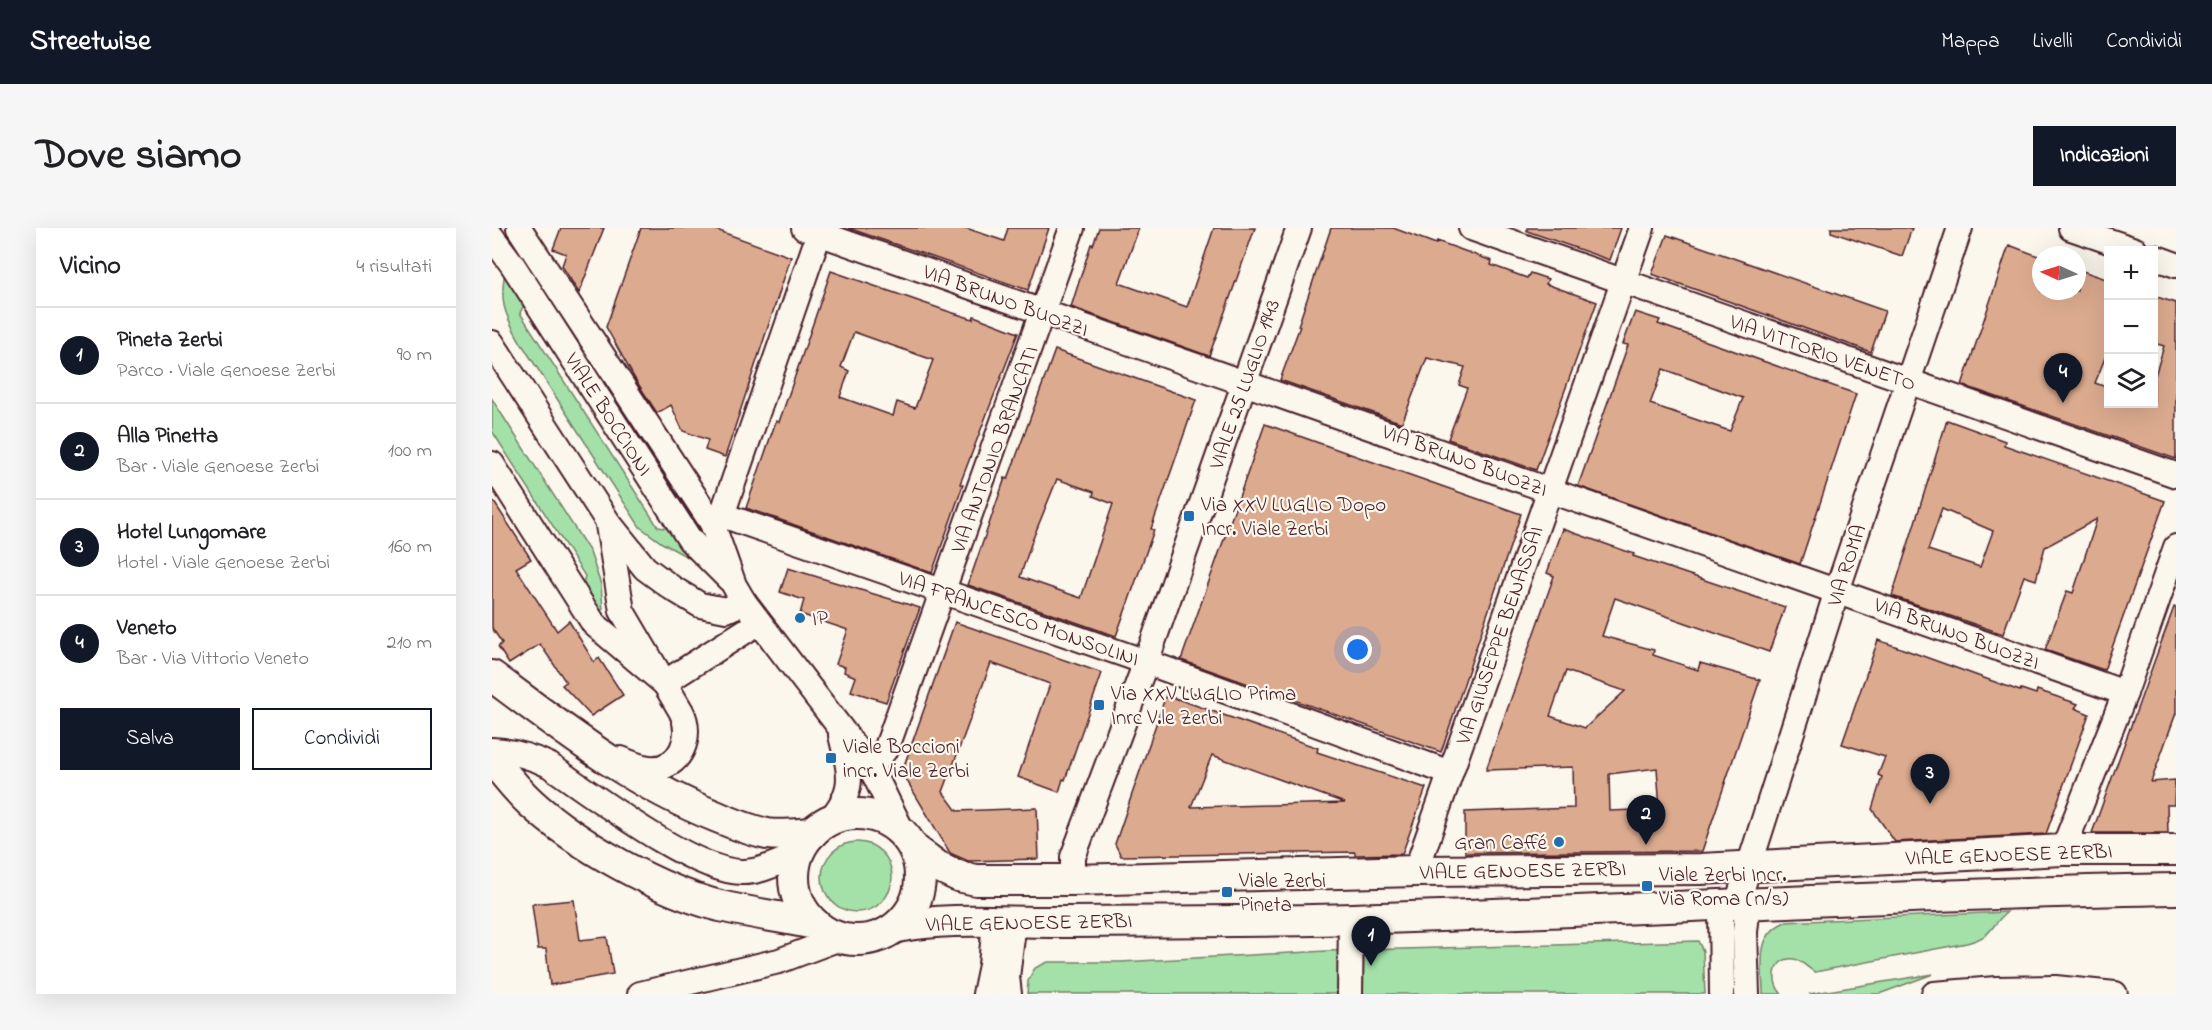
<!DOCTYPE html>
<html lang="it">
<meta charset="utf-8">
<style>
body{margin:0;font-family:"Indie Flower",sans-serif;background:#f6f6f6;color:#202124}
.controls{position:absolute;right:18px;top:18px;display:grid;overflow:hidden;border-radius:0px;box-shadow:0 6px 24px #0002}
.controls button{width:54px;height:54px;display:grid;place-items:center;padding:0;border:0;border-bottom:2px solid #e0e0e0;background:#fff;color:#202124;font:30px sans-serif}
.compass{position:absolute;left:1540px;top:18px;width:54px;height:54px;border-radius:50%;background:#fff;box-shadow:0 6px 24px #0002;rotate:274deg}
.you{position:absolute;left:866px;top:422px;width:21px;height:21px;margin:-15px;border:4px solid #fff;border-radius:50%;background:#1a73e8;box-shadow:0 0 0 9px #1a73e833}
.badge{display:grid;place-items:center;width:39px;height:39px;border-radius:50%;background:#111827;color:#fff;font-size:20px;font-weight:700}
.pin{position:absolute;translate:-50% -50px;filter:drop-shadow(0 2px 3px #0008)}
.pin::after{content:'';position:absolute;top:32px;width:21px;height:18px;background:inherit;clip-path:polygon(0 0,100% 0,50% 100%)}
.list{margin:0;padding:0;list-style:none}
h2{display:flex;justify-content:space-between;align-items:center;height:78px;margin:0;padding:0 24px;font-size:26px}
h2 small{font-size:20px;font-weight:400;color:#757577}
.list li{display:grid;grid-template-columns:39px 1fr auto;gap:18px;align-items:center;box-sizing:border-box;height:96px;padding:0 24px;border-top:2px solid #e0e0e0}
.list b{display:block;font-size:22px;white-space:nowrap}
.list p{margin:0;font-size:20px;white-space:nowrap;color:#757577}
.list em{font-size:20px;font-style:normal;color:#757577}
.actions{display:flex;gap:12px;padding:18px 24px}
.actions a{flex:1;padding:14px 0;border:2px solid #111827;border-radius:0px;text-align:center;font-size:21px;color:#111827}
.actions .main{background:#111827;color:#fff}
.icon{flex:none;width:33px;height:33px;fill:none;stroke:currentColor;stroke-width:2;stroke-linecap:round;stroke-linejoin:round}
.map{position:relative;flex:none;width:1684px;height:766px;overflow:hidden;border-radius:0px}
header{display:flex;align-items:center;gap:36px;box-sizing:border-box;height:84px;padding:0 30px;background:#111827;color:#fff}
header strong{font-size:28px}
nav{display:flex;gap:33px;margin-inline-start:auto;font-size:21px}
.intro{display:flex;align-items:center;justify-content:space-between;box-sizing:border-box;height:144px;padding:0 36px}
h1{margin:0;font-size:42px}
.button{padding:15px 27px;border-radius:0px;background:#111827;color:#fff;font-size:21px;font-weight:700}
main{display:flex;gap:36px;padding:0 36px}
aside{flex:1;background:#fff;border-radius:0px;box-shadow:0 6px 24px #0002}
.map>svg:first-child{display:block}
.green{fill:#a3e1a9;stroke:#76806a;stroke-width:1.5}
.building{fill:#dcab8f;stroke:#4a1f2b;stroke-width:1.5;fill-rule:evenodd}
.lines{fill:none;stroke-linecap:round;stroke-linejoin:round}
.minor-casing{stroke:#4a1f2b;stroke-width:28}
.major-casing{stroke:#4a1f2b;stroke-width:34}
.minor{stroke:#fbf7ec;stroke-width:24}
.major{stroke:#fbf7ec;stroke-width:30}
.poi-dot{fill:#1f6fb2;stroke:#fbf7ec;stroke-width:2}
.labels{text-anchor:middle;stroke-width:4.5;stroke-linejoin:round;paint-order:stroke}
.street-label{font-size:21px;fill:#4a1f2b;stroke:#fbf7ec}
.poi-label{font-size:21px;fill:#4a1f2b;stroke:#fbf7ec;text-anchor:start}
</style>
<header>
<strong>Streetwise</strong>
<nav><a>Mappa</a><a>Livelli</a><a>Condividi</a></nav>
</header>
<div class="intro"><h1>Dove siamo</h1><a class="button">Indicazioni</a></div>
<main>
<aside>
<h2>Vicino<small>4 risultati</small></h2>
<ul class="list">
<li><span class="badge">1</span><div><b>Pineta Zerbi</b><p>Parco · Viale Genoese Zerbi</p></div><em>90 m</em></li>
<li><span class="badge">2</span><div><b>Alla Pinetta</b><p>Bar · Viale Genoese Zerbi</p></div><em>100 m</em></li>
<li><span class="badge">3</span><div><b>Hotel Lungomare</b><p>Hotel · Viale Genoese Zerbi</p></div><em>160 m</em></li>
<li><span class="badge">4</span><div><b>Veneto</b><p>Bar · Via Vittorio Veneto</p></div><em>210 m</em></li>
</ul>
<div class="actions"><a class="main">Salva</a><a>Condividi</a></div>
</aside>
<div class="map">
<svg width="1684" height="766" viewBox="0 0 1684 766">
<rect width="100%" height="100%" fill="#fbf7ec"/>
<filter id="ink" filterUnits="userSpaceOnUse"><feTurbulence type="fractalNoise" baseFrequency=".0167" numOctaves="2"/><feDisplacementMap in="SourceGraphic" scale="12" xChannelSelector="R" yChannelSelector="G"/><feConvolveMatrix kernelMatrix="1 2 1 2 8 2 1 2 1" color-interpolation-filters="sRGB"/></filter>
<g filter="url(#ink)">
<g class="green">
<path d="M 14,38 L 35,70 L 28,85 L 166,299 L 180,301 L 199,331 L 170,315 L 148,299 L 29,115 C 11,84 7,73 14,38 Z"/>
<path d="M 0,171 L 98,324 L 109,357 L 111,381 L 107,384 L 90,359 L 93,348 L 0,203 Z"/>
<circle cx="365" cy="649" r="35"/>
<path d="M 1515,684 C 1496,700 1502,708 1475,715 L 1323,744 C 1316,741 1311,733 1302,731 C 1282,728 1277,754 1290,766 L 1271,766 C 1271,738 1262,708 1293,694 Z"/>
<path d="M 1206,713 L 1211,723 L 1213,766 L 535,766 L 536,753 L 540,745 L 543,740 L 556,734 L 628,734 L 835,723 Z"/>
<path d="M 1441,746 L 1387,766 L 1317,766 Z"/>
</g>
<g class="building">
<path d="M 69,0 L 112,0 L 87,65 L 70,38 L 74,26 L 61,21 Z"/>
<path d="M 149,0 L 219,0 L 299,29 L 233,229 L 213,222 L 216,212 L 191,203 L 179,177 L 165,185 L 143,151 L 114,99 Z"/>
<path d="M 356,0 L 474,0 L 512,13 L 516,0 L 557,0 L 536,62 Z"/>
<path d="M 607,0 L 647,0 L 627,55 L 695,79 L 722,0 L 763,0 L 717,128 L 579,79 L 599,16 L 601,17 Z"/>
<path d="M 839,0 L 901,0 L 944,16 L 945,13 L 1000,33 L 999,37 L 1035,50 L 1038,45 L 1056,51 L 1054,56 L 1105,74 L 1044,242 L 956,211 L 975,160 L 967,157 L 973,139 L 935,130 L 910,195 L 788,152 L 808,98 L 806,98 Z"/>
<path d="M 1035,0 L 1129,0 L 1118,32 L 1035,3 Z"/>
<path d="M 1339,0 L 1420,0 L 1410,28 L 1339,4 Z"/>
<path d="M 1175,7 L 1393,83 L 1379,124 L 1160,46 Z"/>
<path d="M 1517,17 L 1549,29 L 1549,63 L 1585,63 L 1585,41 L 1617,52 L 1617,120 L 1603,155 L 1617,160 L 1617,176 L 1662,176 L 1662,151 L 1672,118 L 1662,115 L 1662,68 L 1684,75 L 1684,231 L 1470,157 Z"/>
<path d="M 339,43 L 458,84 L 481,91 L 482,88 L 526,105 L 468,256 L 471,257 L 440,345 L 254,280 L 284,193 L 287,194 L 299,160 ZM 362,104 L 441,132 L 423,180 L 405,174 L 401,188 L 348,169 L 357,143 L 349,139 Z"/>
<path d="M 1143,84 L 1168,92 L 1166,96 L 1364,166 L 1308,336 L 1086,258 L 1136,117 L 1131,116 ZM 1171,141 L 1251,170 L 1238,203 L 1158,176 Z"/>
<path d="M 563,122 L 704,172 L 659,301 L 662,302 L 645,350 L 624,408 L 476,357 L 513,250 L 516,251 ZM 565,251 L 602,264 L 601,268 L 621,276 L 589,370 L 528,349 L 540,313 Z"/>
<path d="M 1455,192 L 1513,213 L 1512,217 L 1673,273 L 1612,442 L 1553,422 L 1575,363 L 1581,365 L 1605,291 L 1553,319 L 1544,352 L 1532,348 L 1511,406 L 1400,368 ZM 1450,281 L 1501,303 L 1488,339 L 1436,322 Z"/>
<path d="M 773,196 L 1029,286 L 949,524 L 689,432 Z"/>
<path d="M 0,271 L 39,331 L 24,340 L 65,403 L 77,393 L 102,434 L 107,430 L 131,467 L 99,488 L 70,457 L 74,454 L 48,416 L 17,436 L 6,419 L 10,415 L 0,400 Z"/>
<path d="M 1071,301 L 1142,326 L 1141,328 L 1293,379 L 1277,424 L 1123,370 L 1110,408 L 1162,422 L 1161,427 L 1206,442 L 1208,435 L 1268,452 L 1210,623 L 973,625 L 973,584 L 1082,580 L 1081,539 L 994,542 L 1062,348 L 1055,345 ZM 1074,443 L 1133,463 L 1093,500 L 1058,488 ZM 1165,540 L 1168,581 L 1118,583 L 1117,546 Z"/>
<path d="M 296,340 L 428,380 L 394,474 L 359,463 L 364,449 L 352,444 L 353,439 L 344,436 L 356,402 L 308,386 L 312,372 L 288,364 Z"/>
<path d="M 1682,379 L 1684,379 L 1684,485 L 1659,554 L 1683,552 L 1682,577 L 1675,577 L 1676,605 L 1600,605 Z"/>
<path d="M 463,394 L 610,445 L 573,552 L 571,551 L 567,564 L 526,549 L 558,456 L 499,435 L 451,564 L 465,583 L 545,580 L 547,631 L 476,633 L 458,625 L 414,551 L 408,549 Z"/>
<path d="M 1386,412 L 1528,463 L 1529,461 L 1544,466 L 1545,462 L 1586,476 L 1583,480 L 1597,486 L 1554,606 L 1403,614 L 1380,581 L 1390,549 L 1386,547 L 1393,529 L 1350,516 Z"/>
<path d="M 674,467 L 826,520 L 825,524 L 934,560 L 910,626 L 863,627 L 863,624 L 629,628 L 623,616 ZM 720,527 L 853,575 L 699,579 Z"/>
<path d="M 82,672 L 88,712 L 115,709 L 121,746 L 58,757 L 54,721 L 46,721 L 40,676 Z"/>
</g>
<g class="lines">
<g class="minor-casing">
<g id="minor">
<path d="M 27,0 L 220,295 L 242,357 L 252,374 L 379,540 L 412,607"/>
<path d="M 312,0 L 1633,465"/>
<path d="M 979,0 L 1684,247"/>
<path d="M 1579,0 L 1643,22"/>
<path d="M 0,9 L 20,36 L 198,312 L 237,351"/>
<path d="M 1662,29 L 1684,37"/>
<path d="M 0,115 L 116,294 L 153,340 L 180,360 L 208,377 L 234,382 L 252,374"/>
<path d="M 0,236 L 102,396 L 172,455 L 266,395"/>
<path d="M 230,287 L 654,434 L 958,545"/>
<path d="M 220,295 L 230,287 L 329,0"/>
<path d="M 116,297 L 130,383 L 189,483 C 202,507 189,543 157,540 C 147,539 138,535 129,531"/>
<path d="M 0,522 C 21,523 38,528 57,537 C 100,566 200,643 249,644 C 268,645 289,633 306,627"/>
<path d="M 379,540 L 395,519 L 580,0"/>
<path d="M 337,593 C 365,560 358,546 349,507"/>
<path d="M 1571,622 L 1633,465 L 1684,319"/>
<path d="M 924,643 L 1150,0"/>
<path d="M 581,652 L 581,629 L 654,434 L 807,0"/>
<path d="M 1245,676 L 1345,363 L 1468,0"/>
<path d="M 1229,677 L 1230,766"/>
<path d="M 148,766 L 287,733 L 348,710"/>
<path d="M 493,766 L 499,737 L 503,693"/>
<path d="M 517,766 L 515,749 L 522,694"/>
<path d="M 858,766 L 859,691"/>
<path d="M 1255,766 L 1253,704 L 1256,676"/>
<path d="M 1442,766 L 1504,761 L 1563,760 L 1623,766"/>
</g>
</g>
<g class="major-casing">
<g id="major">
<path d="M 0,448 C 71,501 140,555 223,588 C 240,595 256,602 275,606 C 289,608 305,606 320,605"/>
<path d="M 0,530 C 12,546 25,562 39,575 C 85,617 168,663 228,678 C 260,685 292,690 323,696"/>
<circle cx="365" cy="649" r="63"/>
<path d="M 422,621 L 445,638 L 466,648 L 484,652 L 581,652 L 924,643 L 1209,641 L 1571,622 L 1684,622"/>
<path d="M 405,699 C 456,689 507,694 559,694 C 659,693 761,694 861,691 C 1136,683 1410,666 1684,661"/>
</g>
</g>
<use href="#minor" class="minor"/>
<use href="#major" class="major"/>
</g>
</g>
<g class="poi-dot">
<rect x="691" y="282" width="12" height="12" rx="3"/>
<circle cx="308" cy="390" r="6"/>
<rect x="601" y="471" width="12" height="12" rx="3"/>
<rect x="333" y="524" width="12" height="12" rx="3"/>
<circle cx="1067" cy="614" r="6"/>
<rect x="1149" y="652" width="12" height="12" rx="3"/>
<rect x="729" y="658" width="12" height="12" rx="3"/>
</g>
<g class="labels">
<g class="street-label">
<text transform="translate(514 72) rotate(20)" y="7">VIA BRUNO BUOZZI</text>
<text transform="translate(1331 124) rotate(19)" y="7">VIA VITTORIO VENETO</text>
<text transform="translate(752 156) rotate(-71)" y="7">VIALE 25 LUGLIO 1943</text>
<text transform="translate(117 186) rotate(57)" y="7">VIALE BOCCIONI</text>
<text transform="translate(502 221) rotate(-70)" y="7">VIA ANTONIO BRANCATI</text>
<text transform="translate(973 232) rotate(20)" y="7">VIA BRUNO BUOZZI</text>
<text transform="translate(1354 337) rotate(-72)" y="7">VIA ROMA</text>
<text transform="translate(527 390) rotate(19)" y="7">VIA FRANCESCO MONSOLINI</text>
<text transform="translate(1465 405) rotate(20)" y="7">VIA BRUNO BUOZZI</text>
<text transform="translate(1007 407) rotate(-71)" y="7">VIA GIUSEPPE BENASSAI</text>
<text transform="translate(1517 626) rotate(-2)" y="7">VIALE GENOESE ZERBI</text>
<text transform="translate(1031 642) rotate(-1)" y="7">VIALE GENOESE ZERBI</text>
<text transform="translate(537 694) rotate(-1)" y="7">VIALE GENOESE ZERBI</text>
</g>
<g class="poi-label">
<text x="709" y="283">Via XXV LUGLIO Dopo<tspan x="709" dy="24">Incr. Viale Zerbi</tspan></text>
<text x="320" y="397">IP</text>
<text x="619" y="472">Via XXV LUGLIO Prima<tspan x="619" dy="24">Inrc V.le Zerbi</tspan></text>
<text x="351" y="525">Viale Boccioni<tspan x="351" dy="24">incr. Viale Zerbi</tspan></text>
<text x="1055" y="621" text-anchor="end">Gran Caffé</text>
<text x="1167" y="653">Viale Zerbi Incr.<tspan x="1167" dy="24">Via Roma (n/s)</tspan></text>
<text x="747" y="659">Viale Zerbi<tspan x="747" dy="24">Pineta</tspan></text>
</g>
</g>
</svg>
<div class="controls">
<button>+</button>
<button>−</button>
<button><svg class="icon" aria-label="layers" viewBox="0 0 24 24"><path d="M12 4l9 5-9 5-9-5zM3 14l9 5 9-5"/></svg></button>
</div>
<svg class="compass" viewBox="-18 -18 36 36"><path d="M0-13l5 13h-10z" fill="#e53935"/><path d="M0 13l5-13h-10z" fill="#757577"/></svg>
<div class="you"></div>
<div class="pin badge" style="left:879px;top:738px">1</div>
<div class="pin badge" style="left:1154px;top:617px">2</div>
<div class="pin badge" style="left:1438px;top:576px">3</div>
<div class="pin badge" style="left:1571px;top:175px">4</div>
</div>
</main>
